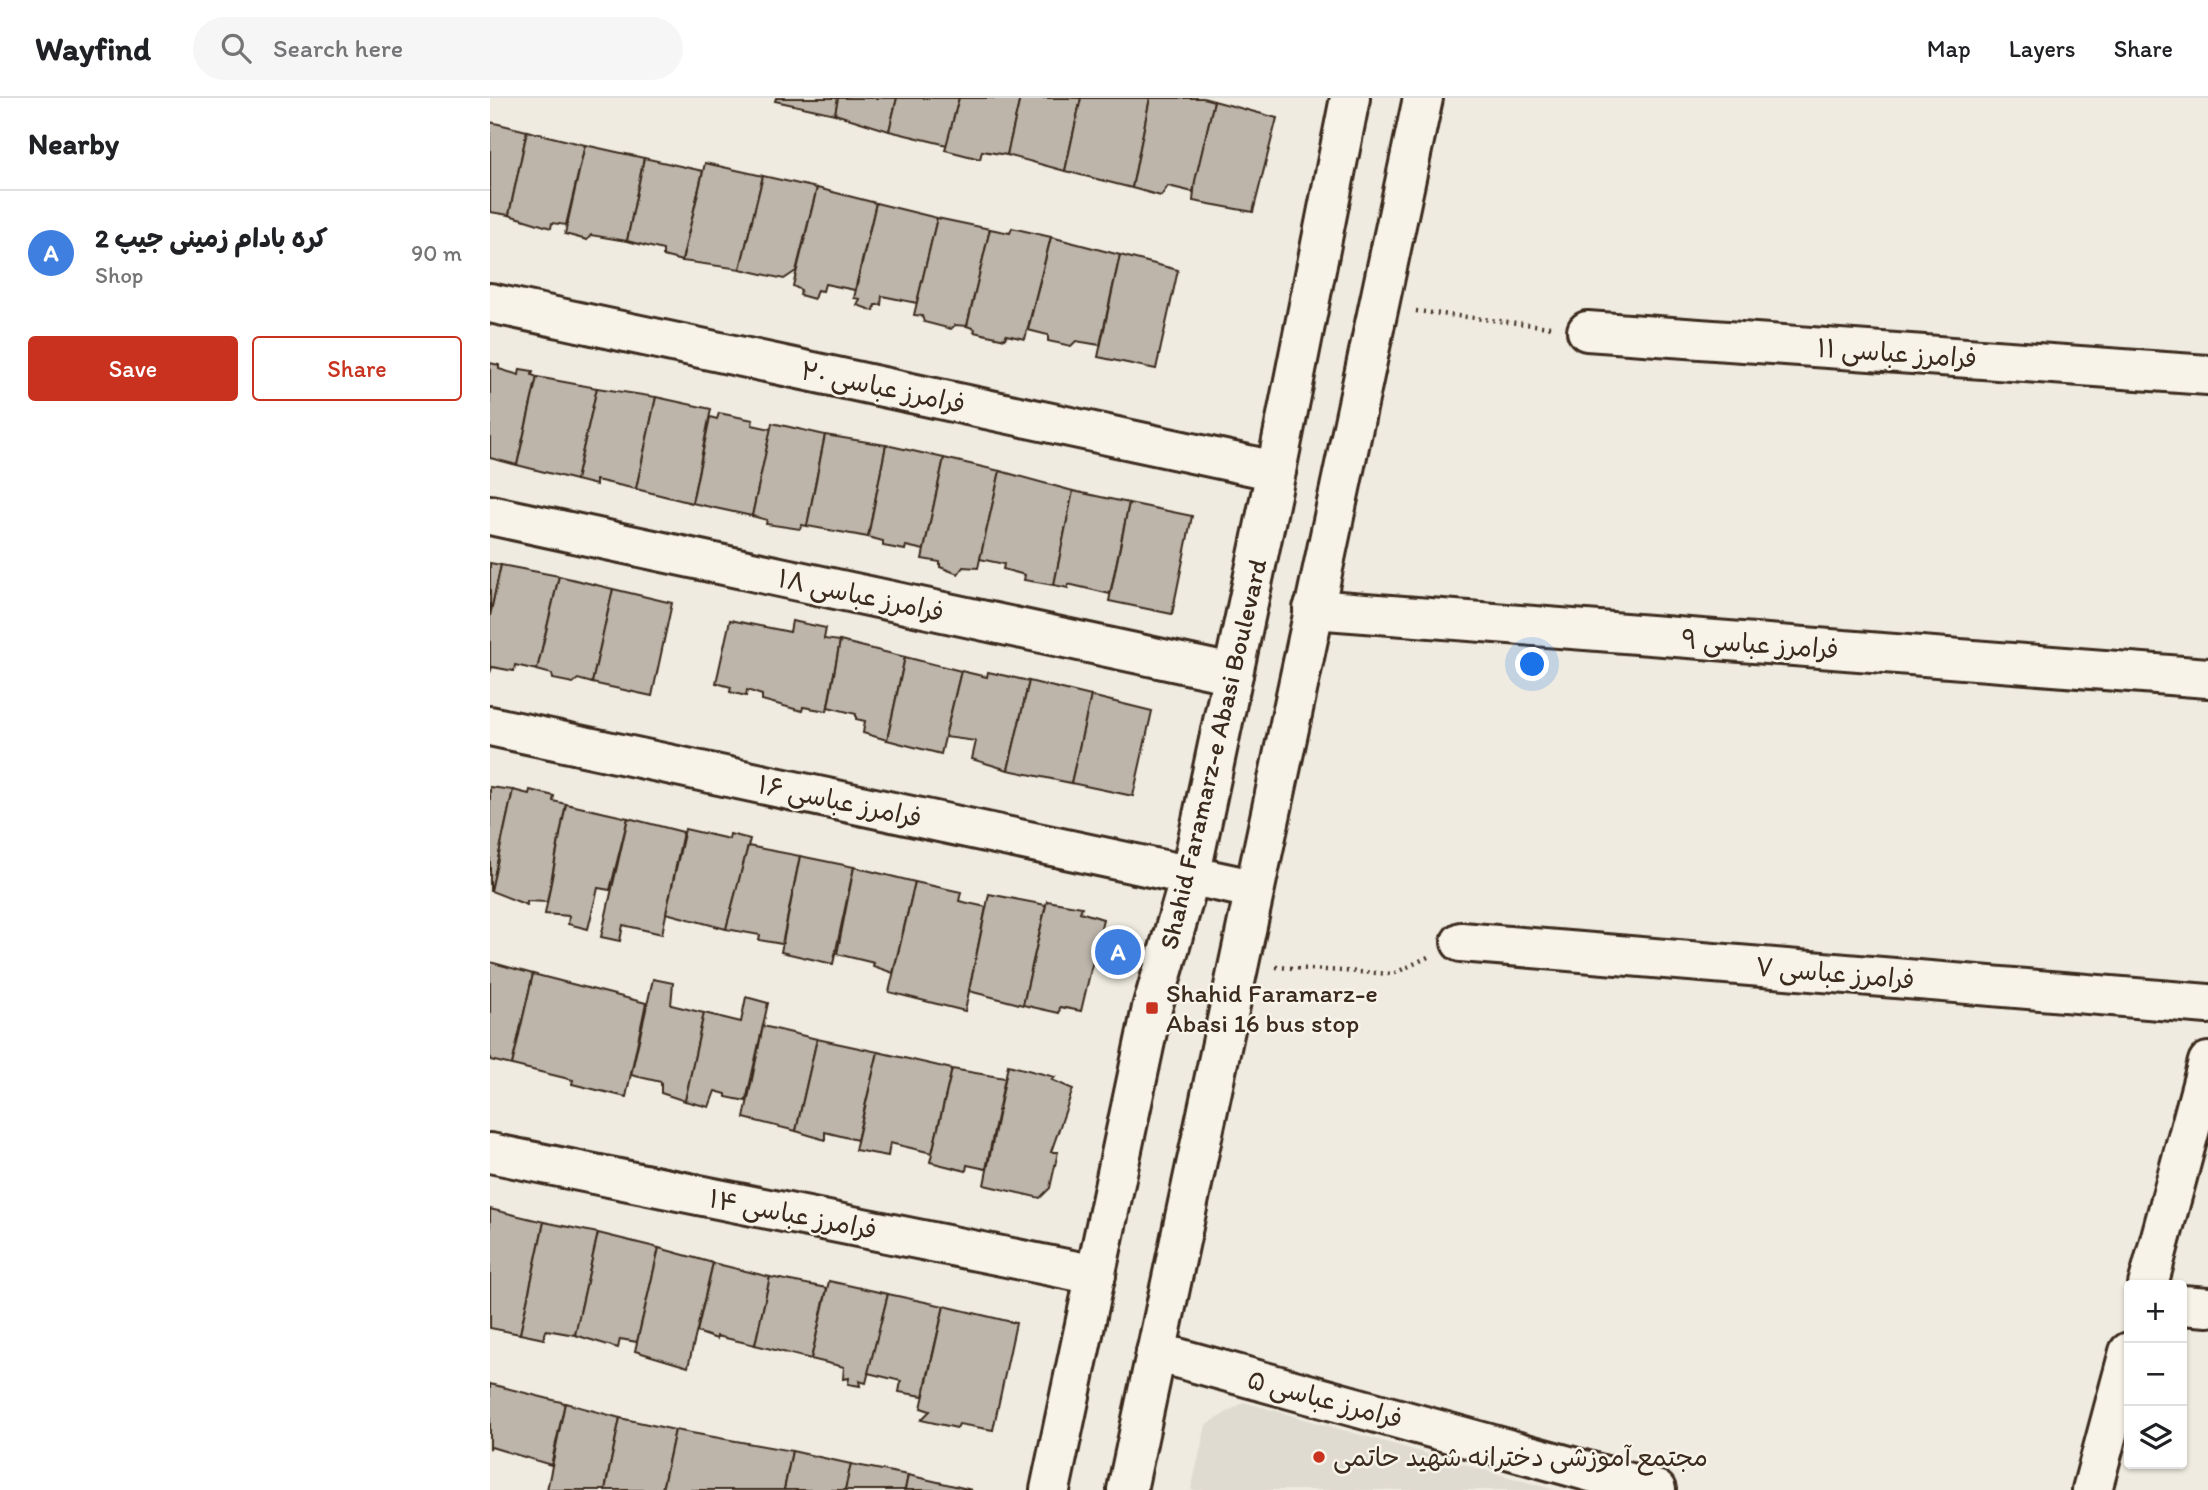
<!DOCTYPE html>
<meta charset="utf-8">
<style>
body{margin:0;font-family:Itim,"Playpen Sans Arabic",sans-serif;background:#f6f6f6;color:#202124}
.controls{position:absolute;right:21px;bottom:21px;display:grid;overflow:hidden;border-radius:7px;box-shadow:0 2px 5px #0004}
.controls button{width:63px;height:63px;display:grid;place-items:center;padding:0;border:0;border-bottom:2px solid #e0e0e0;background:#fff;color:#202124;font:35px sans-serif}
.you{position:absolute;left:1043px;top:567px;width:24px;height:24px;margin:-18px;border:5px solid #fff;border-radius:50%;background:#1a73e8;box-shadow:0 0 0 10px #1a73e833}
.badge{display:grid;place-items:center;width:46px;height:46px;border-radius:50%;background:#c8321e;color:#fff;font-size:23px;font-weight:700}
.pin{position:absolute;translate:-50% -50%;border:4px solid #fff;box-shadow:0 2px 7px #0006}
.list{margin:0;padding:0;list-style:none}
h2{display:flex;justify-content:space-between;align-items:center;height:91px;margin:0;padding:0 28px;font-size:30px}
h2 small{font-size:23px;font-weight:400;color:#757577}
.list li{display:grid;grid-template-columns:46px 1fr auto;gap:21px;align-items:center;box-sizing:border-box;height:126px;padding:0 28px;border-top:2px solid #e0e0e0}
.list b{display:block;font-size:26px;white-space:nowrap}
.list p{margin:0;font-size:23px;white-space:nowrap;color:#757577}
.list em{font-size:23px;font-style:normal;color:#757577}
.actions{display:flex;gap:14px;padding:21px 28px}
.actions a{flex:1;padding:16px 0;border:2px solid #c8321e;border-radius:7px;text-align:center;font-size:24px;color:#c8321e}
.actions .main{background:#c8321e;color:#fff}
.icon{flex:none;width:38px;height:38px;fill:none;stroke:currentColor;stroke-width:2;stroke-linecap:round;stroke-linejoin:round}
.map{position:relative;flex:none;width:1718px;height:1392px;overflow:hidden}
header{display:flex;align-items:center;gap:42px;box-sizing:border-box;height:98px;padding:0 35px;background:#fff;border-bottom:2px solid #e0e0e0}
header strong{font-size:33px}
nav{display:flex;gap:38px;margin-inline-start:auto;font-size:24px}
.search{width:490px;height:63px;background:#f6f6f6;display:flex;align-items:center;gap:18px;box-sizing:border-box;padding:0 24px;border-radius:38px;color:#757577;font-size:26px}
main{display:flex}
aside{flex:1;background:#fff}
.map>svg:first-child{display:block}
.built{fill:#e0dbd0}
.building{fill:#bdb5aa;stroke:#3b2a1e;stroke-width:2}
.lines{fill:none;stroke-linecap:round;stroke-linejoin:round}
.minor-casing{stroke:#3b2a1e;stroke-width:44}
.tertiary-casing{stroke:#3b2a1e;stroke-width:44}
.secondary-casing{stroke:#3b2a1e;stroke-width:44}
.path{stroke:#3b2a1e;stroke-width:4.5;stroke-dasharray:2 5;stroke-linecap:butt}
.minor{stroke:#f7f3e8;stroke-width:38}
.tertiary{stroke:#f7f3e8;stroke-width:38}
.secondary{stroke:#f7f3e8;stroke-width:38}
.poi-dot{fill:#c8321e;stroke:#f7f3e8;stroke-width:2.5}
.labels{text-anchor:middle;stroke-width:5;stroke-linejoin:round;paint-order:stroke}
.street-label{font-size:26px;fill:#3b2a1e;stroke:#f7f3e8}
.poi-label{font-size:26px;fill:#3b2a1e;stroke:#f7f3e8;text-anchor:start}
</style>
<header>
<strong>Wayfind</strong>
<div class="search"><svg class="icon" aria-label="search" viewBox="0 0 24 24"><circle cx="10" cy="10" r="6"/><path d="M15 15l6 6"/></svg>Search here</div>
<nav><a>Map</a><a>Layers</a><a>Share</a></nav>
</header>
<main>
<aside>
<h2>Nearby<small></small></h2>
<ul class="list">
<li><span class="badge" style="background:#3f7fe0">A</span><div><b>کره بادام زمینی جیپ 2</b><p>Shop</p></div><em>90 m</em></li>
</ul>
<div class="actions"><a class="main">Save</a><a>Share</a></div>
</aside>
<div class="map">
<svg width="1718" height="1392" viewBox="0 0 1718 1392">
<rect width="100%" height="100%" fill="#efebe0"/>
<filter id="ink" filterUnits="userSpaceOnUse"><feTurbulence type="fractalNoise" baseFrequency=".0143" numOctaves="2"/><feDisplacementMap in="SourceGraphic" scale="14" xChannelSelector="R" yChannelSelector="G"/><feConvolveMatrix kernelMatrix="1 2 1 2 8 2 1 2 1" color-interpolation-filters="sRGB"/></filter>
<g filter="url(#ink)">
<path class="built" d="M 754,1304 L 1065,1392 L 701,1392 L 716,1327 Z"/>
<g class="building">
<path d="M 286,0 L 348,0 L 345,16 L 285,3 Z"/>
<path d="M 348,0 L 407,0 L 399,33 L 345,16 Z"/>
<path d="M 407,0 L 469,0 L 457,47 L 399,33 Z"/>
<path d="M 469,0 L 530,0 L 517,57 L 492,53 L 490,61 L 455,52 Z"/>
<path d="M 530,0 L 591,0 L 575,73 L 517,57 Z"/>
<path d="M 591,0 L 660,0 L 642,90 L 575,73 Z"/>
<path d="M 660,0 L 713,0 L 724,3 L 703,94 L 678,88 L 671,98 L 642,90 Z"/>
<path d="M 724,3 L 787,20 L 763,114 L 703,103 L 705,83 Z"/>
<path d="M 0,24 L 37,33 L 19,117 L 0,114 Z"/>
<path d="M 37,33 L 95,47 L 76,127 L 62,125 L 61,130 L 19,117 Z"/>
<path d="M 95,47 L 154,60 L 137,143 L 101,137 L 97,142 L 75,136 Z"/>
<path d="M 154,60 L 213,73 L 192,163 L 173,158 L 173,152 L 137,143 Z"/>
<path d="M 215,65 L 273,78 L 250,171 L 192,163 Z"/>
<path d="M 273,78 L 327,90 L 306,173 L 294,181 L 250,171 Z"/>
<path d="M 327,90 L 386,105 L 365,192 L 335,186 L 333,193 L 327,192 L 324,201 L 310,197 L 311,192 L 303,188 Z"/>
<path d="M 386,105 L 447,120 L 427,205 L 392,198 L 391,207 L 385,207 L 384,213 L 367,207 L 370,201 L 364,200 Z"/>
<path d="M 447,120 L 500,131 L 477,228 L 465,227 L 461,231 L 434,224 L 432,218 L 424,217 Z"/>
<path d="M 522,130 L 561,139 L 535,241 L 516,237 L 515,241 L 484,234 L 485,231 L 477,228 L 500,131 L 520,135 Z"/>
<path d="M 561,139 L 630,157 L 610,247 L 586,243 L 581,248 L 558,243 L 558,237 L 538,232 Z"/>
<path d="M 630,157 L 688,172 L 666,271 L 608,259 Z"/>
<path d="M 0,265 L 9,267 L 9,271 L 29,277 L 30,271 L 43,273 L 42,277 L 47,279 L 27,367 L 0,360 Z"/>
<path d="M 47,279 L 107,290 L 86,382 L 27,367 Z"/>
<path d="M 107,290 L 166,299 L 146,391 L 106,382 L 106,387 L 86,382 Z"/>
<path d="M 166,299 L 221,311 L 202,405 L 146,391 Z"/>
<path d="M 229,315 L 263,322 L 262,327 L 281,331 L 262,418 L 202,405 L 220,319 L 227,321 Z"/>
<path d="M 282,325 L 335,337 L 317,428 L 312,427 L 310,431 L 276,426 L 277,422 L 262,418 Z"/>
<path d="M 335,337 L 396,347 L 378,439 L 317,428 Z"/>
<path d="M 396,347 L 454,360 L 434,452 L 416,448 L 415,452 L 393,448 L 393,443 L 378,439 Z"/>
<path d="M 454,360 L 510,373 L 488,470 L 473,469 L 468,476 L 450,469 L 450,464 L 432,461 Z"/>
<path d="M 510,373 L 583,393 L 564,487 L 534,482 L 535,477 L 513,471 L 514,466 L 490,461 Z"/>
<path d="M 583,393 L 639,405 L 620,496 L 578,486 L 578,490 L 564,487 Z"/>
<path d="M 639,405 L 702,418 L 682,516 L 619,503 Z"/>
<path d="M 0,465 L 11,467 L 0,518 Z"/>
<path d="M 11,467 L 69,478 L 47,572 L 25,567 L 24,573 L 2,569 L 0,575 L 0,518 Z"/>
<path d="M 69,478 L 123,491 L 102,585 L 88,581 L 83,585 L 63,581 L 62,576 L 47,572 Z"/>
<path d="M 123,491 L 182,505 L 162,598 L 102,585 Z"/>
<path d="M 240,522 L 300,534 L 302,523 L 336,530 L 334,541 L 350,543 L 337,613 L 313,609 L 312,613 L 272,602 L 272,597 L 257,592 L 256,598 L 240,594 L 241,589 L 226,585 Z"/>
<path d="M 350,543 L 415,559 L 397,642 L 373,635 L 375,623 L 366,621 L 366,616 L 338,609 Z"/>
<path d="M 415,559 L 471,573 L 451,656 L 397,642 Z"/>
<path d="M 471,573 L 497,579 L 498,574 L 539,583 L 518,672 L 482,661 L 486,643 L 455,639 Z"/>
<path d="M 539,583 L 601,598 L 581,685 L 518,672 Z"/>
<path d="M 601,598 L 662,613 L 643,698 L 581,685 Z"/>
<path d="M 0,689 L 23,692 L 1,793 L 0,793 Z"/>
<path d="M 23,692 L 39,696 L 40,692 L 64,698 L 63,703 L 76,706 L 57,804 L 37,803 L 37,807 L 1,793 Z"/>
<path d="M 76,706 L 138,720 L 120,792 L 108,790 L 98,831 L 78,826 L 79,818 L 55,816 Z"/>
<path d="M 138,720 L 193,734 L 172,836 L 133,827 L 130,843 L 111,839 Z"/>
<path d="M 195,731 L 239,741 L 240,736 L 260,741 L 236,831 L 176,815 Z"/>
<path d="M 258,748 L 310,758 L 292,846 L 269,842 L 270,837 L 236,831 Z"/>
<path d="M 310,758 L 364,769 L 343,866 L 291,854 Z"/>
<path d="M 364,769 L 425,784 L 403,875 L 383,868 L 384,865 L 347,856 Z"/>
<path d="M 425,784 L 471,794 L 469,803 L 496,809 L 475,913 L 399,894 Z"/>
<path d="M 499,796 L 556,807 L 533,907 L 479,893 Z"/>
<path d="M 557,803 L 592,809 L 590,814 L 613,821 L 591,913 L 570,909 L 569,915 L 533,907 Z"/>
<path d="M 0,864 L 43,876 L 22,967 L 0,962 Z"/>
<path d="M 43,876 L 156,905 L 136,999 L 82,986 L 83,982 L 22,967 Z"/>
<path d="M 163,881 L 183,885 L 181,907 L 214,915 L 195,1003 L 171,995 L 171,984 L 141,977 Z"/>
<path d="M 256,899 L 278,905 L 256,1003 L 236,999 L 236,996 L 225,993 L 219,1009 L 195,1003 L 214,915 L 251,924 Z"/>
<path d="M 273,928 L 327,941 L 306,1033 L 254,1020 Z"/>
<path d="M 327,941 L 388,954 L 367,1042 L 335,1034 L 335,1042 L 306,1033 Z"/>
<path d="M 388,954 L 462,971 L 442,1055 L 400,1045 L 398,1058 L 365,1052 Z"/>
<path d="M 518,967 L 565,979 L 562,982 L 583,991 L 561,1054 L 568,1054 L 560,1090 L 550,1100 L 494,1087 Z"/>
<path d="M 462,971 L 515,980 L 496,1071 L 477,1067 L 476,1073 L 440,1064 Z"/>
<path d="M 0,1111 L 54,1124 L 30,1236 L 0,1230 Z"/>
<path d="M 54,1124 L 108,1135 L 85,1237 L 56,1232 L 54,1241 L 30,1236 Z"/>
<path d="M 108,1135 L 169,1150 L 147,1244 L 130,1241 L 128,1250 L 85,1237 Z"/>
<path d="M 169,1150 L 223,1165 L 198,1269 L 145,1253 Z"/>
<path d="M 223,1165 L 280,1179 L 265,1247 L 227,1238 L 227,1241 L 207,1234 Z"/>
<path d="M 280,1179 L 337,1190 L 321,1261 L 265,1247 Z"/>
<path d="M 339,1183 L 398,1196 L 376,1285 L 369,1283 L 370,1288 L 358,1286 L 359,1280 L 353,1281 L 354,1269 L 321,1261 Z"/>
<path d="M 398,1196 L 454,1208 L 433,1298 L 409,1294 L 411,1283 L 378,1275 Z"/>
<path d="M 454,1208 L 526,1225 L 503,1332 L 469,1326 L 467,1330 L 431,1322 L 440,1313 L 431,1310 Z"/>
<path d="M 0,1286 L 75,1305 L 61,1367 L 1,1349 L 0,1351 Z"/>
<path d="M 75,1305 L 130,1320 L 115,1392 L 57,1392 Z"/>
<path d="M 130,1320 L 185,1332 L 172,1392 L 115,1392 Z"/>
<path d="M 185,1332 L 302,1353 L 294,1392 L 172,1392 Z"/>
<path d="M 302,1353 L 361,1366 L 355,1392 L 294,1392 Z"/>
<path d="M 361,1366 L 418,1377 L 415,1392 L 355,1392 Z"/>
<path d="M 418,1377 L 482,1392 L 415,1392 Z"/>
</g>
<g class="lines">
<g class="minor-casing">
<g id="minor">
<path d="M 0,205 L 786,373"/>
<path d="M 1097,233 L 1718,277"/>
<path d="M 0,417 L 743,576"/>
<path d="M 0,628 L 763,791"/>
<path d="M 971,844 L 1718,906"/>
<path d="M 0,1055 L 606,1177"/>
<path d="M 1692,1207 L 1718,1209"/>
<path d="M 666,1254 L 1166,1392"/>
</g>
</g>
<g class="tertiary-casing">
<g id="tertiary">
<path d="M 823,511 L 1718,580"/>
<path d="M 1658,1187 L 1718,964"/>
<path d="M 1602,1392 L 1639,1254"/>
</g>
</g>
<g class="secondary-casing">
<g id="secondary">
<path d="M 560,1392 L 662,910 L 700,779 L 786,373 L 860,0"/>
<path d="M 637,1392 L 933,0"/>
</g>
</g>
<g class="path">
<path d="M 926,213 L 1060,229"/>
<path d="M 786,869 L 903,876 L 938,859"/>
</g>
<use href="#minor" class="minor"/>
<use href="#tertiary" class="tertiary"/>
<use href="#secondary" class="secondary"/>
</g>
</g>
<g class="poi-dot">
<rect x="655" y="903" width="14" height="14" rx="3.5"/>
<circle cx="829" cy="1359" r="7"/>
</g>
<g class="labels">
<g class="street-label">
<text transform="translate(1407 255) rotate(4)" y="9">فرامرز عباسی ۱۱</text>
<text transform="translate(393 289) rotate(12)" y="9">فرامرز عباسی ۲۰</text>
<text transform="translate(371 497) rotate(12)" y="9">فرامرز عباسی ۱۸</text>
<text transform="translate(1270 546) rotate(4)" y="9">فرامرز عباسی ۹</text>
<text transform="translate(723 656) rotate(-77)" y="9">Shahid Faramarz-e Abasi Boulevard</text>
<text transform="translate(350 703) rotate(12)" y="9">فرامرز عباسی ۱۶</text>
<text transform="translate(1345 875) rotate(5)" y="9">فرامرز عباسی ۷</text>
<text transform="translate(303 1116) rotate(11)" y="9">فرامرز عباسی ۱۴</text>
<text transform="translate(835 1301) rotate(15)" y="9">فرامرز عباسی ۵</text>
</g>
<g class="poi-label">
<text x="676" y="904">Shahid Faramarz-e<tspan x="676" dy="30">Abasi 16 bus stop</tspan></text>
<text x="843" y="1368">مجتمع آموزشی دخترانه شهید حاتمی</text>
</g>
</g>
</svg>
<div class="controls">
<button>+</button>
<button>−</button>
<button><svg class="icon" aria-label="layers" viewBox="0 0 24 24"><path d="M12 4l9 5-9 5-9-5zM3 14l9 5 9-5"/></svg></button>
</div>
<div class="you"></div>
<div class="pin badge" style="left:628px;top:854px;background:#3f7fe0">A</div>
</div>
</main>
